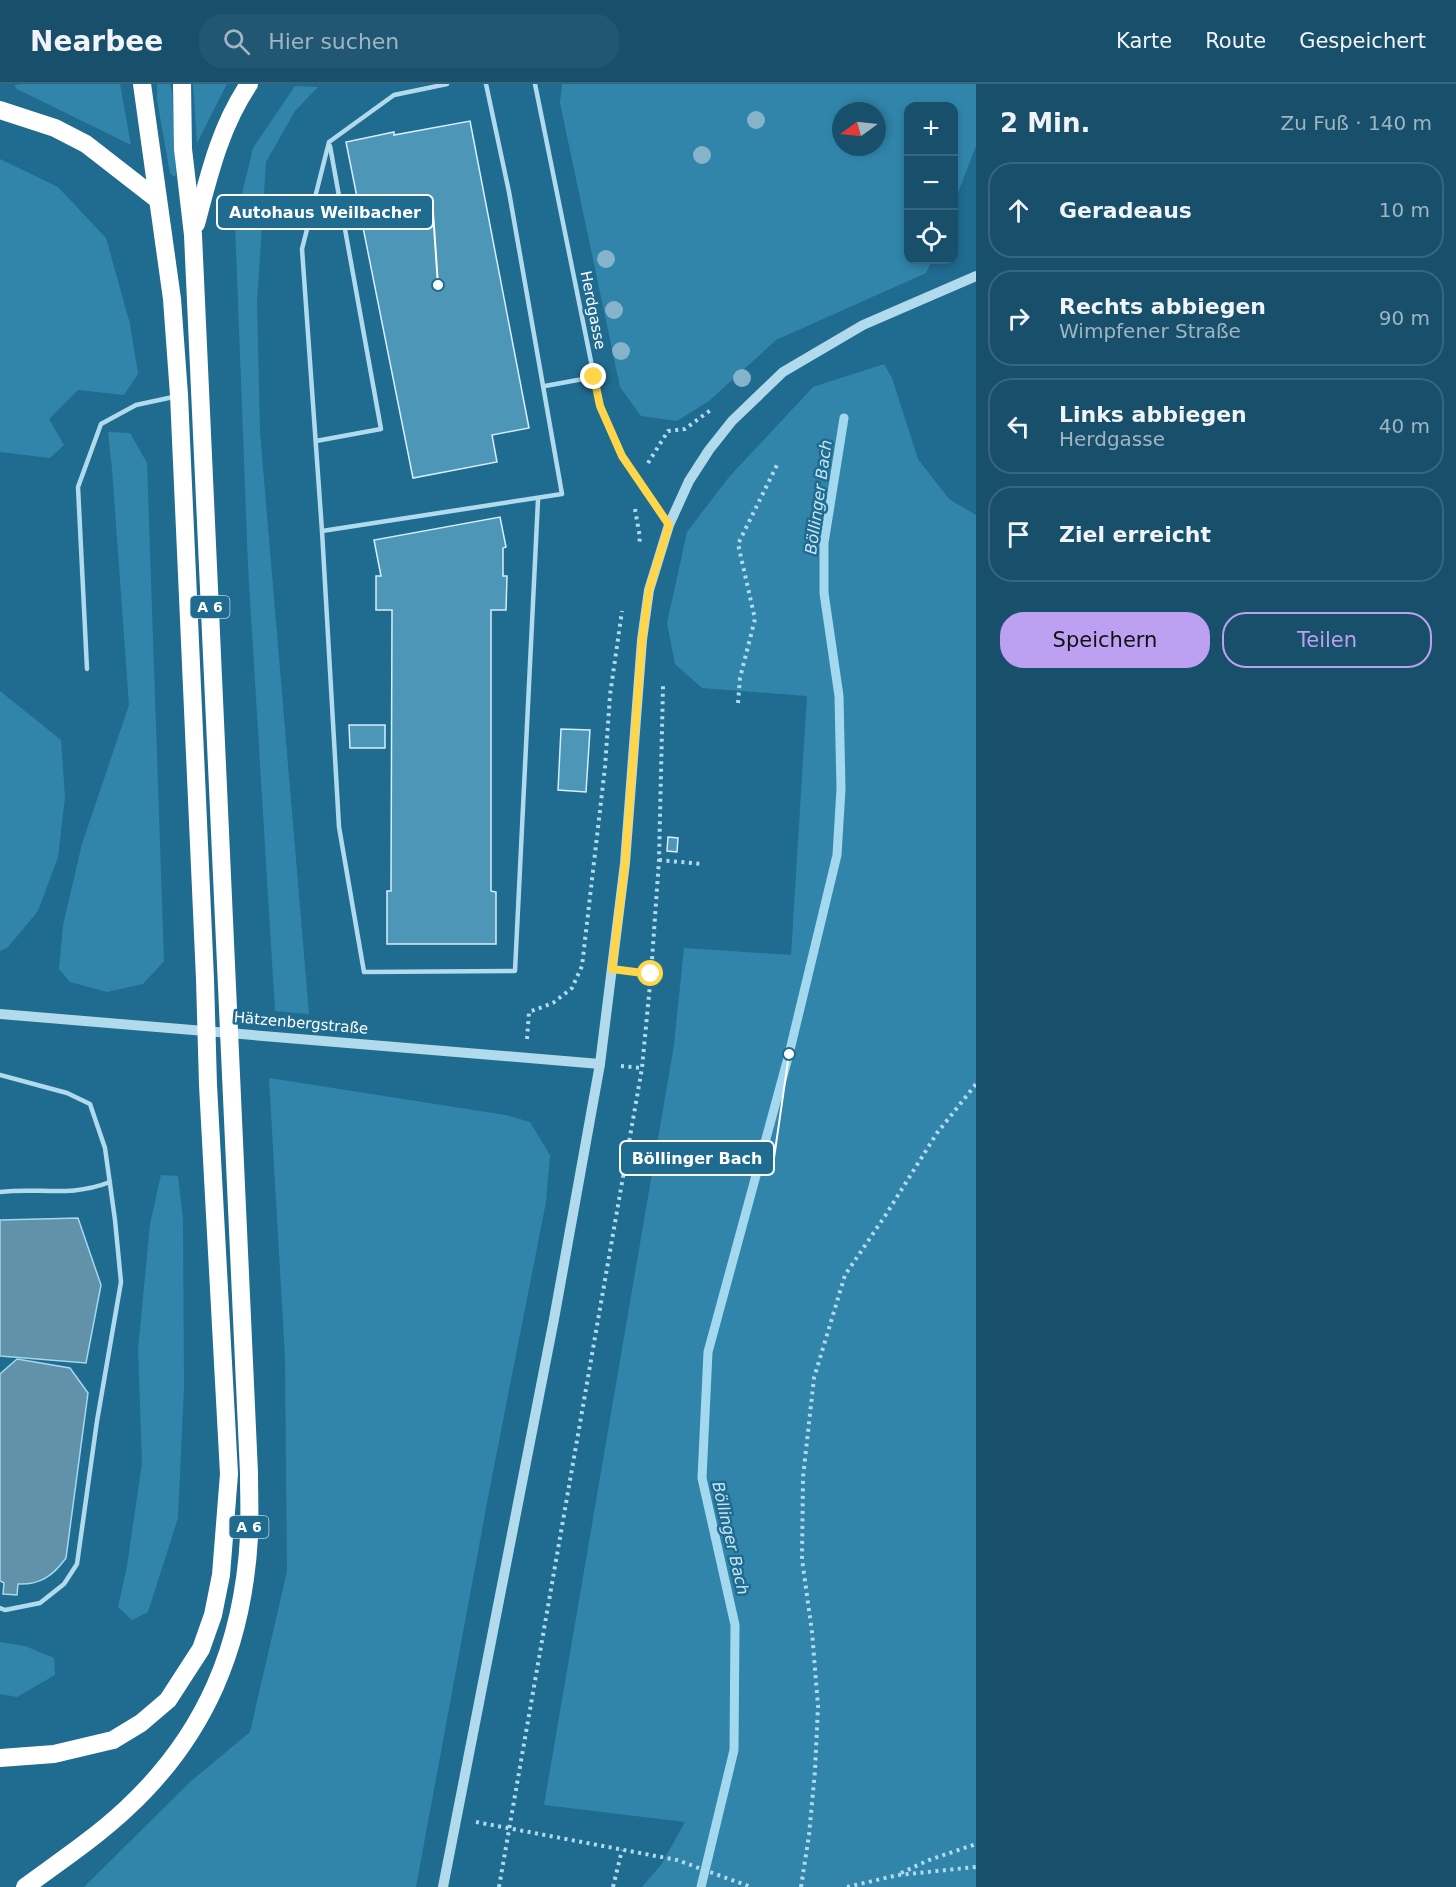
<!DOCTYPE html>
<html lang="de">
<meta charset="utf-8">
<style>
body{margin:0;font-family:"DejaVu Sans",sans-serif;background:#215772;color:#f1f3f6}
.controls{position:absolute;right:18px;top:18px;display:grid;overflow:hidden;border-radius:12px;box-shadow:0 3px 9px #0003}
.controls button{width:54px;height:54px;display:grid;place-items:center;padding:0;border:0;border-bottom:2px solid #36677f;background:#18506c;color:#f1f3f6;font:30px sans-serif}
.compass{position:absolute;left:832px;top:18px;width:54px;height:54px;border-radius:50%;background:#18506c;box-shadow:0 3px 9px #0003;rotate:255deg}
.stop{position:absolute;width:18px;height:18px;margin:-14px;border:4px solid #ffd54a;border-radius:50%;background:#fff}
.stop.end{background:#ffd54a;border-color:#fff;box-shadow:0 2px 6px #0008}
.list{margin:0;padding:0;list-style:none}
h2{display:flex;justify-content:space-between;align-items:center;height:78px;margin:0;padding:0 24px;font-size:26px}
h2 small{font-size:20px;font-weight:400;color:#9fb5c2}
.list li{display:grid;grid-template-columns:39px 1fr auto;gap:18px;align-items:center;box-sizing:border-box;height:96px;margin:0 12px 12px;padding:0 12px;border:2px solid #36677f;border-radius:24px}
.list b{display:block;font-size:22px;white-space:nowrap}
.list p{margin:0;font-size:20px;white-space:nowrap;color:#9fb5c2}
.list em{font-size:20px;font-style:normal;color:#9fb5c2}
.actions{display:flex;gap:12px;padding:18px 24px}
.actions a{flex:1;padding:14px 0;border:2px solid #bca0f2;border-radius:24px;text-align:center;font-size:21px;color:#bca0f2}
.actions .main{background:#bca0f2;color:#111}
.icon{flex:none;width:33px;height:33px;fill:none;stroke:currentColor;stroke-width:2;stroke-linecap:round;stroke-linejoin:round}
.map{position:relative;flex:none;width:976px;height:1803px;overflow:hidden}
header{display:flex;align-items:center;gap:36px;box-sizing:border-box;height:84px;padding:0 30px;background:#18506c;border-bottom:2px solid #36677f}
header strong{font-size:28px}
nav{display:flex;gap:33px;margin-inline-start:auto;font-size:21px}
.search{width:420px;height:54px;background:#215772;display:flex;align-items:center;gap:15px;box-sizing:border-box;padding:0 21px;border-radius:24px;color:#9fb5c2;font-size:22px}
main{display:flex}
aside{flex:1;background:#18506c}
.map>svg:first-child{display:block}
.green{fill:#3185ab;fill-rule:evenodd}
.water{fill:#6192aa;stroke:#a4d8ee;stroke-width:1.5}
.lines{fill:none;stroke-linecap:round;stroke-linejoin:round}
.stream{stroke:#a4d8ee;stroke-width:9}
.building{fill:#4d96b8;stroke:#d6eef9;stroke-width:1.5}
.path{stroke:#b1daed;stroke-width:4;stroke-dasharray:3 4.5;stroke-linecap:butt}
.service{stroke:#b1daed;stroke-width:4.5}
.tertiary{stroke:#b1daed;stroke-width:10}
.motorway{stroke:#fff;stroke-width:18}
.tree{fill:#84b3ca}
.route{stroke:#ffd54a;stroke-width:8}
.labels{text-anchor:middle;stroke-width:5;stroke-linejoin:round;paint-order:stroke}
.shield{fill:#206b90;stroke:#bcd3de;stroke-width:1.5}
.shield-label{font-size:14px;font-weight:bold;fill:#fff}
.street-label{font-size:15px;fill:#fff;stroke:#206b90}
.water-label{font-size:16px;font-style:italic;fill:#c7e7f6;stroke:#206b90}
.leader{fill:none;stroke:#fff;stroke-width:2}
.callout-dot{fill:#fff;stroke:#206b90;stroke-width:2}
.callout{fill:#206b90;stroke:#fff;stroke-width:2}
.callout-label{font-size:16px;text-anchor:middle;font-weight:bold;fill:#fff}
</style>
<header>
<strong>Nearbee</strong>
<div class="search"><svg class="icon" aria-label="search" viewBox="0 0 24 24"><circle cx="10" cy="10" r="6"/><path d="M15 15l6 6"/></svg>Hier suchen</div>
<nav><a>Karte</a><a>Route</a><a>Gespeichert</a></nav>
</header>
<main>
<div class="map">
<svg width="976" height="1803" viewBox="0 0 976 1803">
<rect width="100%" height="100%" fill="#206b90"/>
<g class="green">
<path d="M 23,0 L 120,0 L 131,61 L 17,5 L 14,1 Z"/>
<path d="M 157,0 L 170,0 L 172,7 L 176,91 L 174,93 L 170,89 L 157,16 Z"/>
<path d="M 193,0 L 227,0 L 197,59 Z"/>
<path d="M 562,0 L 976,0 L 976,62 L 954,119 L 954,22 L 908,22 L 908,176 L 932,176 L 926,189 L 776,256 L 709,317 L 677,337 L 641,332 L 620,303 L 560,19 ZM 841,27 L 877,27 L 877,63 L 841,63 Z"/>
<path d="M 295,2 L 318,3 L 295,27 L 266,78 L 257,218 L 260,348 L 309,930 L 275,927 L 248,482 L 235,139 L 253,64 Z"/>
<path d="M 0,75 L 58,103 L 106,154 L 130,240 L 138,290 L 124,311 L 78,306 L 49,335 L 64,361 L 50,374 L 0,368 Z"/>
<path d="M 884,280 L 892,294 L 918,375 L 949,415 L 976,431 L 976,1803 L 642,1803 L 661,1781 L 685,1738 L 544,1721 L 674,961 L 684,864 L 791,871 L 807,612 L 702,604 L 675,580 L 667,539 L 687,448 L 729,393 L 813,303 Z"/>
<path d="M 108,348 L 130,349 L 147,379 L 164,877 L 143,900 L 107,908 L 70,898 L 59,885 L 63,841 L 82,760 L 129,621 L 112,385 Z"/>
<path d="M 0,607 L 61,656 L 65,713 L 58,773 L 38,827 L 8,863 L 0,867 Z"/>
<path d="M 269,994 L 506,1031 L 530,1038 L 550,1071 L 546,1118 L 489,1408 L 416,1803 L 84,1803 L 190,1698 L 250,1648 L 287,1487 L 285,1274 Z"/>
<path d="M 161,1091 L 178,1092 L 183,1136 L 184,1304 L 178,1434 L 148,1528 L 132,1536 L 118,1523 L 127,1482 L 142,1379 L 138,1266 L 150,1140 Z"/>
<path d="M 0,1558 L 25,1562 L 54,1574 L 55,1591 L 17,1613 L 0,1610 Z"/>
</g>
<g class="water">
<path d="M 78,1134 L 101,1201 L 86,1279 L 0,1272 L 0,1136 Z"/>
<path d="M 17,1275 L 70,1284 L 88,1309 L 66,1474 C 53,1492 40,1501 18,1500 L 17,1511 L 3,1510 L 4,1499 L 0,1497 L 0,1290 Z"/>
</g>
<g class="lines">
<path class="stream" d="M 701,1803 L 734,1666 L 735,1541 L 702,1394 L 708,1268 L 789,970 L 837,771 L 841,705 L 839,612 L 824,509 L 824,459 L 844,334"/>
</g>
<g class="building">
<path d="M 470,37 L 529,344 L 492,351 L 497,378 L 413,394 L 346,58 L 394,48 L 394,51 Z"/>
<path d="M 500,433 L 506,463 L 503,464 L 503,492 L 507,492 L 506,526 L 491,526 L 491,807 L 496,808 L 496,860 L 387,860 L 387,807 L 391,807 L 392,526 L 376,526 L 376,492 L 381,492 L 374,456 Z"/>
<path d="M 349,641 L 385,641 L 385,664 L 350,664 Z"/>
<path d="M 561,645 L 590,646 L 586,708 L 558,706 Z"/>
<path d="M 668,753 L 678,754 L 677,768 L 667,767 Z"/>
</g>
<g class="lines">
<g class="path">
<path d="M 648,379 L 668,347 L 685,345 L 712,325"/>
<path d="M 635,425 L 640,454 L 639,459"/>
<path d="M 738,619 L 740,594 L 755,535 L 738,460 L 777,381"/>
<path d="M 659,776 L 702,780"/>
<path d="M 651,890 L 659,776 L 663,602"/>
<path d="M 527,955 L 529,928 L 553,919 L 572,904 L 582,882 L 605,683 L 610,611 L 622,527"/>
<path d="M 621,982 L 642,984"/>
<path d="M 476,1738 L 677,1776 L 751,1803"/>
<path d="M 901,1789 L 929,1776 L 976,1760"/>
<path d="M 499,1803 L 642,984 L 651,890 L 633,888"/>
<path d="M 613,1803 L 622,1766"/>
<path d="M 801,1803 L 809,1751 L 815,1687 L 818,1622 L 812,1548 L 802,1475 L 803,1393 L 814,1294 L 845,1191 L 885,1132 L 937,1049 L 976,1000"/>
<path d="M 847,1803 L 898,1791 L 976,1783"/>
</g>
<g class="service">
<path d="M 447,0 L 394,11 L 329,58 L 302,165 L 322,447 L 562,410 L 509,108 L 486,0"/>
<path d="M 535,0 L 600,322 L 622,372 L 669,441"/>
<path d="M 545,302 L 594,293"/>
<path d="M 316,357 L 381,345 L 330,62"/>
<path d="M 322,447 L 339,743 L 364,888 L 515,887 L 538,416"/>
<path d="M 87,585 L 78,403 L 101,340 L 136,321 L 173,313"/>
<path d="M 0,991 L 67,1009 L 90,1020 L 105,1064 L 115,1136 L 121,1198 L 97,1337 L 77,1480 L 64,1500 L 40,1519 L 5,1526 L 0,1524"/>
<path d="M 0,1108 C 40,1103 69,1114 110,1098"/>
</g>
<g class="tertiary">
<path d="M 0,930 L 600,980"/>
<path d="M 443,1803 L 554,1235 L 600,980 L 625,779 L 642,556 L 649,506 L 669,441 L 689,397 L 709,366 L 732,337 L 783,288 L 863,241 L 976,192"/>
</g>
<g class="motorway">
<path d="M 0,26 L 55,44 L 86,60 L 158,116"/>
<path d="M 196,140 C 209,91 220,43 249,0"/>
<path d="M 0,1674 L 54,1670 L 113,1656 L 141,1639 L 168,1616 L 201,1565 L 213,1531 L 221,1491 L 229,1390 L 208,1001 L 205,895 L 179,311 L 172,215 L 142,0"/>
<path d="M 25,1803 C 59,1778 95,1754 126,1725 C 206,1651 243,1561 249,1453 C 250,1432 249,1410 249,1389 L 193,151 L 183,65 L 182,0"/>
</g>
</g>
<g class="tree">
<circle cx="756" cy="36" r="9"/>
<circle cx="702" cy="71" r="9"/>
<circle cx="606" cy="175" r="9"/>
<circle cx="614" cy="226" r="9"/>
<circle cx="621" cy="267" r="9"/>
<circle cx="742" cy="294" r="9"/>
</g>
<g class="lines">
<path class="route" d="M 594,293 L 600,322 L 622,372 L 669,441 L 649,506 L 642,556 L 625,780 L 612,885 L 651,890"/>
</g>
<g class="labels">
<g class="shield">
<rect x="190.5" y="512" width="39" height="22" rx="4.5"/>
<rect x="229.5" y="1432" width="39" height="22" rx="4.5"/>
</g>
<g class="shield-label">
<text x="210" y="528">A 6</text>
<text x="249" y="1448">A 6</text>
</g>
<g class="street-label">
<text transform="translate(593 226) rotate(79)" y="5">Herdgasse</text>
<text transform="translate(301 939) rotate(5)" y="5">Hätzenbergstraße</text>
</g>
<g class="water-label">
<text transform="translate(818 413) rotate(-82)" y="6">Böllinger Bach</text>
<text transform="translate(731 1454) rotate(77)" y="6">Böllinger Bach</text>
</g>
</g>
<path class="leader" d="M438 201L433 128M789 970L774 1074"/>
<g class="callout-dot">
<circle cx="438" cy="201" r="6"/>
<circle cx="789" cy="970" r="6"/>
</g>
<g class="callout">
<rect x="217" y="111" width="216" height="34" rx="6"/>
<rect x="620" y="1057" width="154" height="34" rx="6"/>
</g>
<g class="callout-label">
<text x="325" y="134">Autohaus Weilbacher</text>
<text x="697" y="1080">Böllinger Bach</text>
</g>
</svg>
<div class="controls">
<button>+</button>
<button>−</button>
<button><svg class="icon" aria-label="locate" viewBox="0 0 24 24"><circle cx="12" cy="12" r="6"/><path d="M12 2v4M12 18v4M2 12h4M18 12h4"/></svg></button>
</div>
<svg class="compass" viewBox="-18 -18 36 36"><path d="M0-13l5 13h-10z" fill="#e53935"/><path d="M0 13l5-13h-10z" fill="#9fb5c2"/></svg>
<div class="stop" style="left:651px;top:890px"></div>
<div class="stop end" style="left:594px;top:293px"></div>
</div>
<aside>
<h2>2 Min.<small>Zu Fuß · 140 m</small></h2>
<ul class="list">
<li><svg class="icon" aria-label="ahead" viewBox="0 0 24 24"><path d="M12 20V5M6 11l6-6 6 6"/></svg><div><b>Geradeaus</b></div><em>10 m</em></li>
<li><svg class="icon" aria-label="right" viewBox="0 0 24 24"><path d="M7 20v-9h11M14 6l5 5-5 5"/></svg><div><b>Rechts abbiegen</b><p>Wimpfener Straße</p></div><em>90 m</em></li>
<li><svg class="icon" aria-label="left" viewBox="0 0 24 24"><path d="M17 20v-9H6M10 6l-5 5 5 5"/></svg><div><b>Links abbiegen</b><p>Herdgasse</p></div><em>40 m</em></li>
<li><svg class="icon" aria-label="arrive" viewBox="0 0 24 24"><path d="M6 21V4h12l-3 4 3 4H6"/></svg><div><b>Ziel erreicht</b></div></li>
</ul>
<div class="actions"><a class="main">Speichern</a><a>Teilen</a></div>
</aside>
</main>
